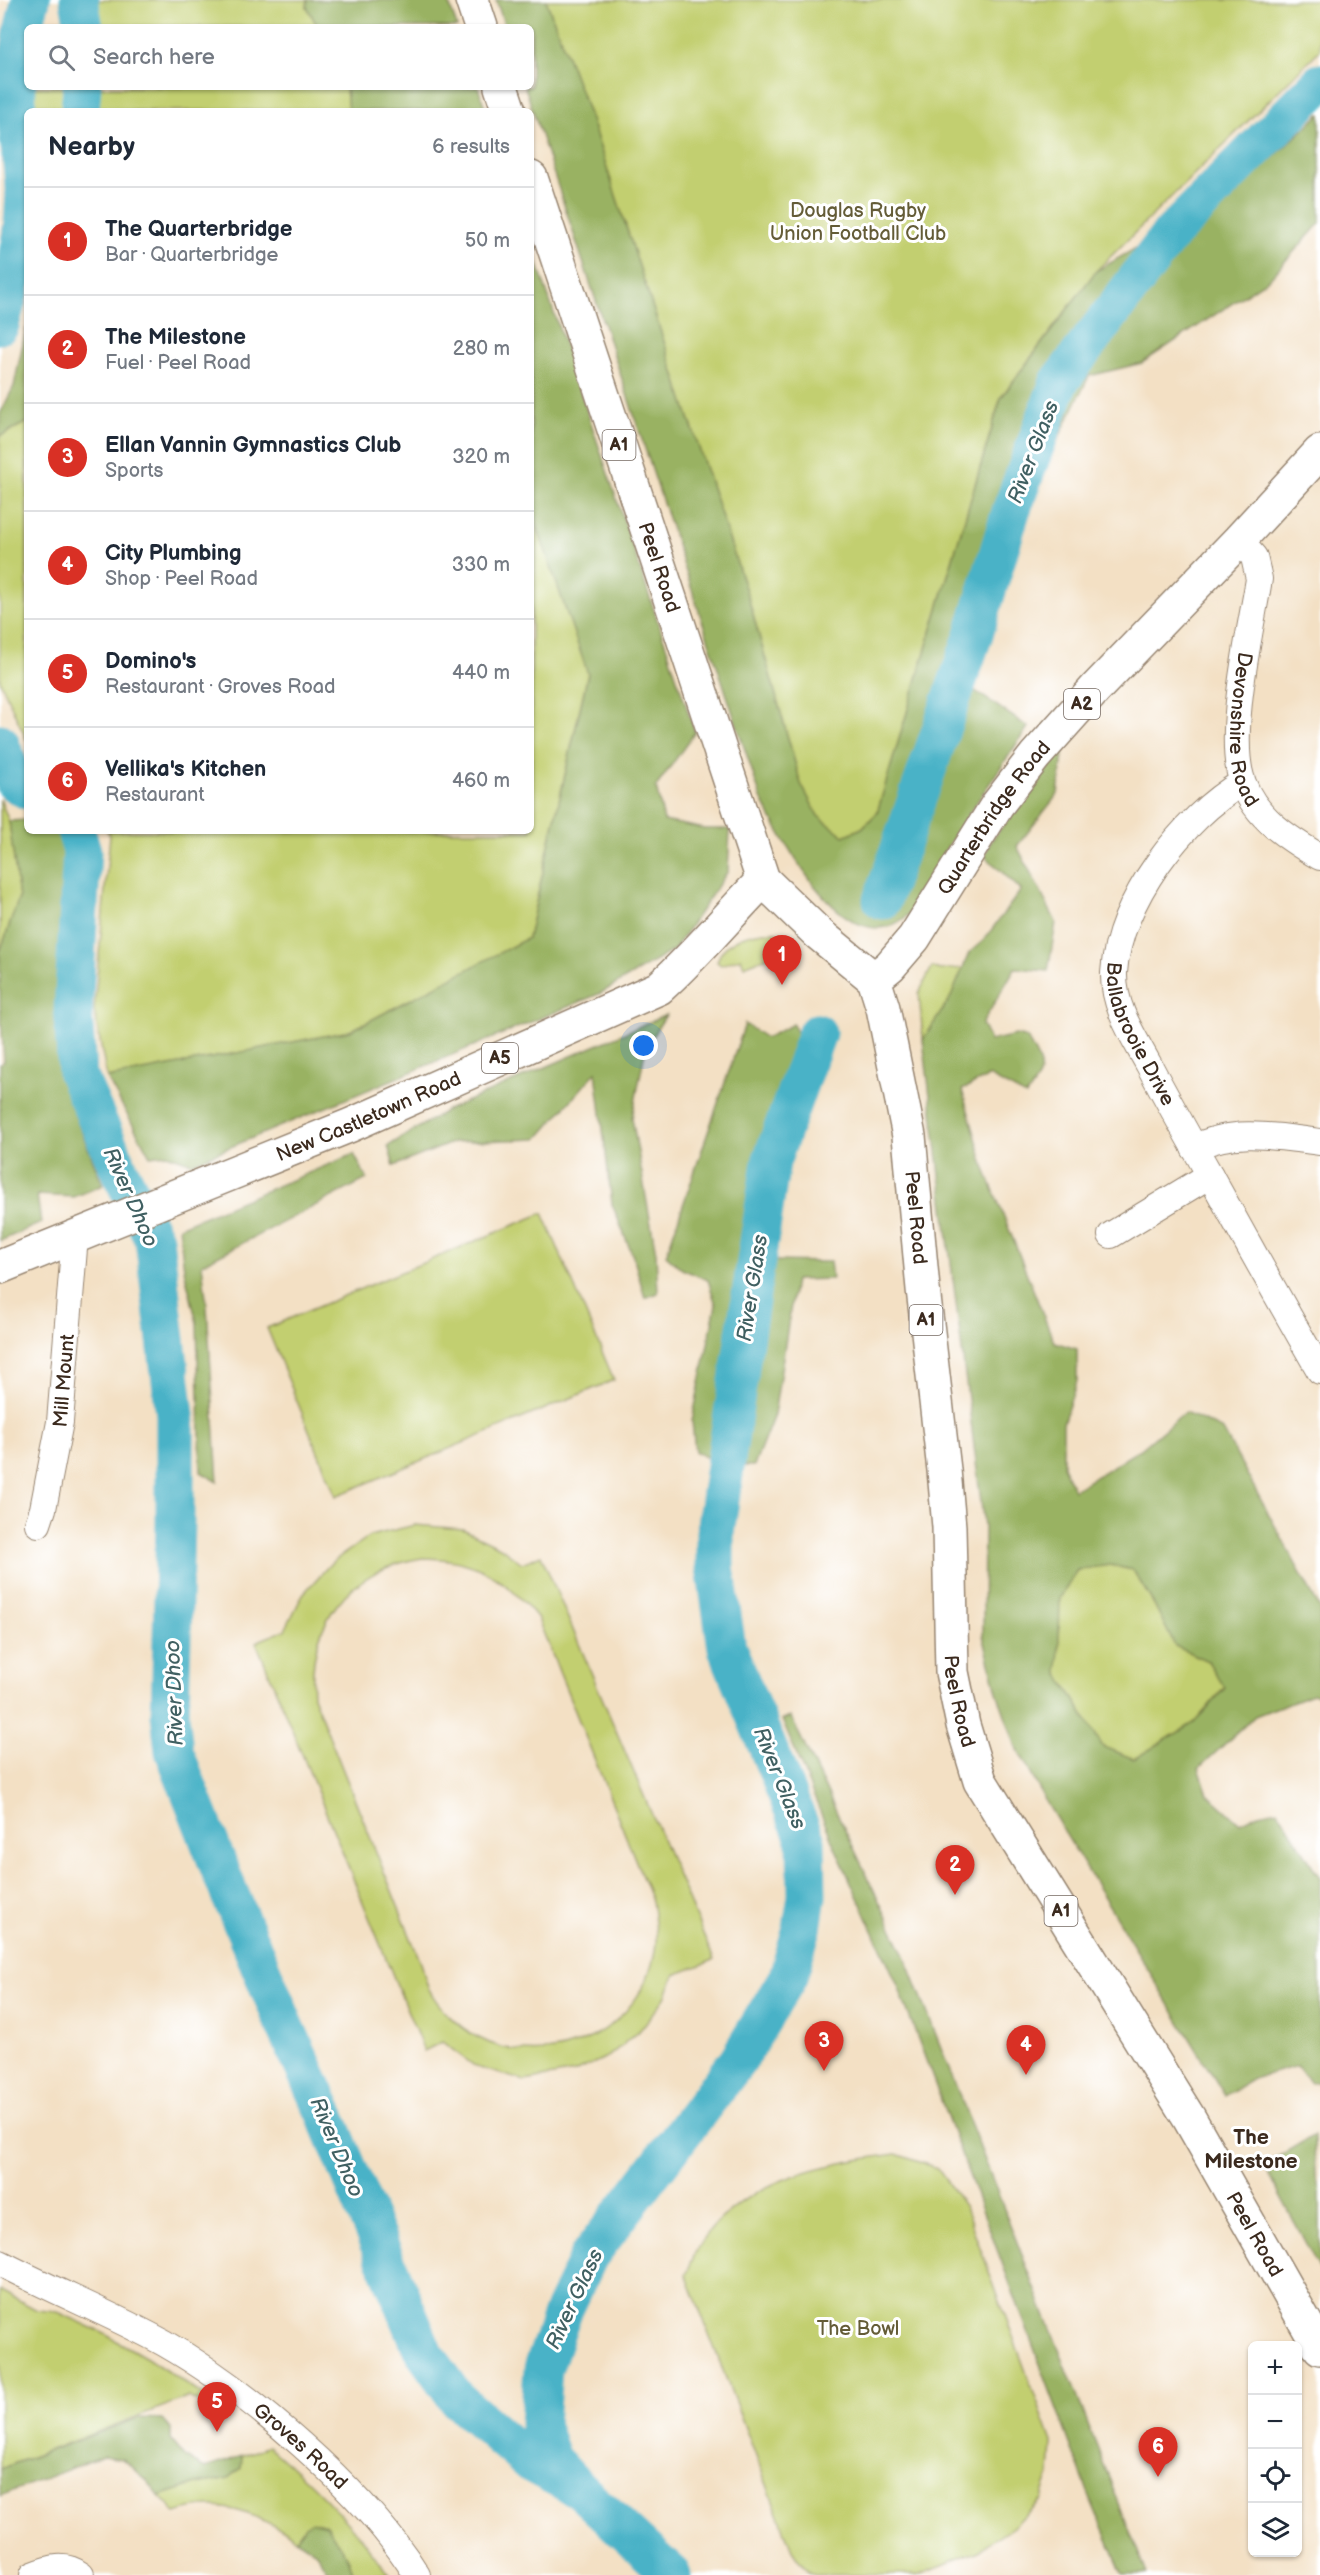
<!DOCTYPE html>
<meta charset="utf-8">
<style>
body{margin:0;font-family:"Balsamiq Sans",sans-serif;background:#f2f2f3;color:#1f2937}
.controls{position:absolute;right:18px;bottom:18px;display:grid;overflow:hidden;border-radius:9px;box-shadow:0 2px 4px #0004}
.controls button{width:54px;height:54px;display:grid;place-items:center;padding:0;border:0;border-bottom:2px solid #e0e1e3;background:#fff;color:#1f2937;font:30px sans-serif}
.you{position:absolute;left:644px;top:1046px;width:21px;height:21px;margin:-15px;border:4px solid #fff;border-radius:50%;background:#1a73e8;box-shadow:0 0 0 9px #1a73e833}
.badge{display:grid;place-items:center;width:39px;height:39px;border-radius:50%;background:#d93025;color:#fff;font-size:20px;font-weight:700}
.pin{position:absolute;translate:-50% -50px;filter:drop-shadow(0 2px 3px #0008)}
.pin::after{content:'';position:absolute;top:32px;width:21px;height:18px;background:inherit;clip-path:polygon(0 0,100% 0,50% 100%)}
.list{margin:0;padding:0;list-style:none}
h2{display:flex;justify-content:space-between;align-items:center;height:78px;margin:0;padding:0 24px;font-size:26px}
h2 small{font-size:20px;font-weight:400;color:#747a83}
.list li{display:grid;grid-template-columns:39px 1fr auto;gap:18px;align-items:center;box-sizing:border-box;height:108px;padding:0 24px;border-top:2px solid #e0e1e3}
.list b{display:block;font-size:22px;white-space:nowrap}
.list p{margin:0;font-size:20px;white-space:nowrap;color:#747a83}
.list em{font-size:20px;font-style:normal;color:#747a83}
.icon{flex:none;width:33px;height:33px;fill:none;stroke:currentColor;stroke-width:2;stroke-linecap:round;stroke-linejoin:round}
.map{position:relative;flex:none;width:1320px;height:2575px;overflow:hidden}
.search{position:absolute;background:#fff;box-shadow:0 2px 4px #0004;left:24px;top:24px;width:510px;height:66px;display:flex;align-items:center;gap:15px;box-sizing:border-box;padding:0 21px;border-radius:9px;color:#747a83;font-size:22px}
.panel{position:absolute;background:#fff;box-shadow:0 2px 4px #0004;left:24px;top:108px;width:510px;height:726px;border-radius:9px}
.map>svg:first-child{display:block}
.green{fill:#c2cf70;stroke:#7e7c47;stroke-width:1.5;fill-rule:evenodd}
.forest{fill:#99b262;stroke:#6a6e40;stroke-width:1.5;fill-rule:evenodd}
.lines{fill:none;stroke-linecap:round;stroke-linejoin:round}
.river{stroke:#48b2c7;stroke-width:39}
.minor-casing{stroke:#978571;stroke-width:28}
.trunk-casing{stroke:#978571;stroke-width:36}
.minor{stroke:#fff;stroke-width:26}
.trunk{stroke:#fff;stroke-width:33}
.labels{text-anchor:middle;stroke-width:6;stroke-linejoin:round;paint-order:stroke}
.shield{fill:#fff;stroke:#766a62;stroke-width:1.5}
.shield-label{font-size:18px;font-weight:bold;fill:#3b2a1e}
.park-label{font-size:20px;fill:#645c37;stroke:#fff}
.street-label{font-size:20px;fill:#3b2a1e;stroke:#fff}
.water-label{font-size:21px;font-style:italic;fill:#406062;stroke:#fff}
.neighbourhood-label{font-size:21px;font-weight:bold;fill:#3b2a1e;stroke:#fff}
</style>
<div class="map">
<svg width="1320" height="2575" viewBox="0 0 1320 2575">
<rect width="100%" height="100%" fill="#fff"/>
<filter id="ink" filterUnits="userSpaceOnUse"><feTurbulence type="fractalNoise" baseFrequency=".0167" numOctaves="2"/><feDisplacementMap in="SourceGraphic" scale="12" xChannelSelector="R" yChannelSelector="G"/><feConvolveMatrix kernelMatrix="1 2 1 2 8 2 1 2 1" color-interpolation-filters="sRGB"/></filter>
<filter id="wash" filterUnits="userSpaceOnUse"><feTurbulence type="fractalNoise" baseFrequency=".008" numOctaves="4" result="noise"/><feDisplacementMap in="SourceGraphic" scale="24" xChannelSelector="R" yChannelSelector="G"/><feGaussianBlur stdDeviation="1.35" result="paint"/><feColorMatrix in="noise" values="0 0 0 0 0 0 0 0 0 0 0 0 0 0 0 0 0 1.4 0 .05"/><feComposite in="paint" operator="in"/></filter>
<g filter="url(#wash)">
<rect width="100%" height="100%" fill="#f3e0c4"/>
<g class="green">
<path d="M 91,0 L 308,0 L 307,7 L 318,27 L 97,27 Z"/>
<path d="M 546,0 L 1320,0 L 1320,50 L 1096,271 L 1001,397 L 877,813 L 862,828 L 844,836 L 818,816 L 801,784 L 748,597 L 590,117 Z"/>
<path d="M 33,87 L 76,87 L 73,111 L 28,111 Z"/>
<path d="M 94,87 L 346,87 L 348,111 L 92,111 Z"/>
<path d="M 27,422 L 27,741 L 0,681 L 0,436 Z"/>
<path d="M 531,509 L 588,673 L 528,938 L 350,1031 L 107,1078 L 94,1010 L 110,835 L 107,831 L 531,831 Z"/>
<path d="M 0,799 L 9,821 L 19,898 L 0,952 Z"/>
<path d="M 763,932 L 776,932 L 792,940 L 780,952 L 744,966 L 741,958 L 721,965 L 717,962 C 722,942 745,934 763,932 Z"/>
<path d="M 932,967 L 940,970 L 963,968 L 951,997 L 923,1040 L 919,993 Z"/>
<path d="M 543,1213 L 614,1380 L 336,1496 L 267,1328 Z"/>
<path d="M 415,1525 L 463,1529 L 500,1547 L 522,1563 L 541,1555 L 714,1960 L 674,1975 L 665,1998 L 641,2029 L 609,2056 L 575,2072 L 525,2081 L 476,2067 L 442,2042 L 424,2051 L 256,1642 L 285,1630 L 303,1594 L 332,1562 L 370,1536 ZM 422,1558 C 475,1558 504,1577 537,1617 L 652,1901 C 654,1915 657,1929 656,1943 C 648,2028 552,2078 477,2037 C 458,2026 439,2009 429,1989 C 425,1981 424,1971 421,1963 L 313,1696 C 308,1622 348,1570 422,1558 Z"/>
<path d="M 1110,1565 L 1133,1570 L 1154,1604 L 1175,1646 L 1208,1661 L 1225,1687 L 1194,1723 L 1134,1759 L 1103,1747 L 1058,1673 L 1059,1598 L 1077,1570 Z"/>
<path d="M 896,2154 L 937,2168 L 965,2207 L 1052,2442 L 1050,2474 L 1041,2499 L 1013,2527 L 979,2550 L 917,2575 L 814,2575 L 808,2573 L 792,2550 L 686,2274 C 692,2262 697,2247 705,2237 C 749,2178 827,2163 896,2154 Z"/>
<path d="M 0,2290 L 37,2310 L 58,2312 L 101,2332 L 147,2358 L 209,2399 L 205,2405 L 188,2397 L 0,2469 Z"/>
<path d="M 268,2446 C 313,2483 355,2527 390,2575 L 354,2575 L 349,2560 L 305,2526 L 296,2539 C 259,2515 220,2497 176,2513 L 159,2496 L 197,2484 L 229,2478 L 241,2468 L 242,2456 Z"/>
</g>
<g class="forest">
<path d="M 308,0 L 448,0 L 457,27 L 318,27 L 307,7 Z"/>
<path d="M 496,0 L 546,0 L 590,117 L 748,597 L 801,784 L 818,816 L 844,836 L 862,828 L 877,813 L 1001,398 L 1096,271 L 1240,188 L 1320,114 L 1320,223 L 1269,279 L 1142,363 L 1089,376 L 963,633 L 971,688 L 1028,727 C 1000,770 968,812 942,856 C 931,874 924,899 908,915 C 848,969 782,839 761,798 L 525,87 L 531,87 L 531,27 L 505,27 Z"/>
<path d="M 346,87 L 478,87 L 486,111 L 348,111 Z"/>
<path d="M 531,245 L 695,732 L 656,787 L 664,821 L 705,829 L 730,829 L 728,871 L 674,950 L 601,993 L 192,1163 L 167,1154 L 150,1156 L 107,1078 L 350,1031 L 528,938 L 588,674 L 531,509 Z"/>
<path d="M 26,328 L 27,422 L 0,436 L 0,414 L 14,386 Z"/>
<path d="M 1064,748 L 1058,794 L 1017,846 L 1056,922 L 1048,971 L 1015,968 L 982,1024 L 990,1041 L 1016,1035 L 1027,1038 C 1042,1066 1048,1069 1026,1096 L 989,1076 L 962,1090 L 985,1169 L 1054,1342 L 1077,1349 L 1077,1381 L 1063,1423 L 1063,1466 L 1074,1490 L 1141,1449 L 1185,1412 L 1223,1430 L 1320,1609 L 1320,1696 L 1312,1694 L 1255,1716 L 1199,1768 L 1208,1794 L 1240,1823 L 1258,1814 L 1278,1810 L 1320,1878 L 1320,2082 L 1310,2083 L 1297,2066 L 1252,2079 L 1225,2096 L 1046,1802 L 1015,1744 L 997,1692 L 983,1635 L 984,1526 L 923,1040 L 951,997 L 969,953 L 984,940 L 1021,890 L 985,856 L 991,841 ZM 1110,1565 L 1133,1570 L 1154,1604 L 1175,1646 L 1208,1661 L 1225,1688 L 1194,1723 L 1134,1759 L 1103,1747 L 1058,1673 L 1060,1598 L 1077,1570 Z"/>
<path d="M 27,820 L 27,831 L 61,831 L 64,833 L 72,859 L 63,1040 L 75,1115 L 103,1185 L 74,1197 L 37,1195 L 41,1223 L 0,1241 L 0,1064 L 4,1061 L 0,1006 L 0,952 L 19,898 L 9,821 Z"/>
<path d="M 666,1015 L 646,1046 L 632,1118 L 656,1253 L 658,1293 L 645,1298 L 634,1259 L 612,1204 L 596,1072 L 537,1139 L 454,1142 L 394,1166 L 388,1146 L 447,1110 Z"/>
<path d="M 745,1024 L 766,1038 L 793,1024 L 803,1046 L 760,1164 L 708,1458 L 695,1452 L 692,1421 L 716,1305 L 708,1280 L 682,1269 L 666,1255 Z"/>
<path d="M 354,1154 L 367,1179 L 202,1264 L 207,1307 L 218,1482 L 201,1472 L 197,1323 L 184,1269 L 179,1227 Z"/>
<path d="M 773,1261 L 830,1262 L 832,1279 L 795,1280 L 774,1415 L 754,1466 L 739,1466 Z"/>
<path d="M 791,1717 L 904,1953 L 1147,2575 L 1123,2575 L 1088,2492 L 897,1983 L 834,1845 L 782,1720 Z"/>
<path d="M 1314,2135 L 1315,2174 L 1320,2189 L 1320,2270 L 1264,2165 Z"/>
<path d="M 138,2418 L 162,2419 L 171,2429 L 171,2440 L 185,2457 L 205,2468 L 242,2456 L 241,2468 L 229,2478 L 197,2484 L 159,2496 L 146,2479 L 122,2459 L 103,2456 L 0,2496 L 0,2469 Z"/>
<path d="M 312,2521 L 326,2525 L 349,2560 L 354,2575 L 330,2575 L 316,2552 L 296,2539 L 305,2526 Z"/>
</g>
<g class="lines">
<g class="river">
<path d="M 79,0 L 84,27"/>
<path d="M 80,111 L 82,87"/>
<path d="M 0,325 C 10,287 22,249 24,209 C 26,181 20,151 17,122 C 15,83 19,38 31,0"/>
<path d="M 0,743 L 15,783 L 27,790"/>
<path d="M 76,831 L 82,851 L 73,1012 L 77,1073 L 122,1176 L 154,1239 L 175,1415 L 175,1522 L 170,1714 L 174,1751 L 226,1885 L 285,2026 L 330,2125 L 423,2351 L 458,2400 L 530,2463 L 579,2489"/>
<path d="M 882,900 L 974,634 L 1011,511 L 1059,382 L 1170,235 L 1320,83"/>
<path d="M 672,2575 L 579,2489 L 551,2459 L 539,2424 L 543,2369 L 564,2309 L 589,2256 L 738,2060 L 788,1977 L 802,1928 L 807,1896 L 806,1841 L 727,1648 L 715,1567 L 715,1533 L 771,1162 L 817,1033"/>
</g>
</g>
</g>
<g filter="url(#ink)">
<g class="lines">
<g class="minor-casing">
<g id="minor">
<path id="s1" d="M 1239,540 L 1254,557 L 1259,579 C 1251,629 1225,738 1243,783 C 1256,818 1289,839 1320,857"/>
<path id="s2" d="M 1242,783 C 1183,817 1118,902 1114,973 C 1113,1007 1134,1037 1149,1065 C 1169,1103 1190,1140 1211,1177 C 1247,1242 1283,1307 1320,1371"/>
<path d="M 1194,1148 C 1233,1127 1279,1137 1320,1142"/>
<path d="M 1111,1235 L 1210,1175"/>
<path id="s3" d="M 38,1524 L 43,1509 L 60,1422 L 75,1236"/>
<path id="s4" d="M 0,2263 C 54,2291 111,2314 164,2343 C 248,2391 366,2492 417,2575"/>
<path d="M 33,2575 C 50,2568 65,2563 81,2575"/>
</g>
</g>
<g class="trunk-casing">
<g id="trunk">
<path d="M 472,0 L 481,27"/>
<path d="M 501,87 L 509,111"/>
<path id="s5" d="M 531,178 L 763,880 L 819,934 L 874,979 L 883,1008 L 909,1136 L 923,1289 L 944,1470 L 949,1527 L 952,1672 L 963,1725 L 980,1781 L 1189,2118 L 1320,2348"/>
<path id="s6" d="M 874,979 L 890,966 L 914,938 L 997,805 L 1035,756 L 1096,688 L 1239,540 L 1320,452"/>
<path id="s7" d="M 0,1267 L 351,1125 L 659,988 C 697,954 728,916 763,880"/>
</g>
</g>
<use href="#minor" class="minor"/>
<use href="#trunk" class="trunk"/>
</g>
</g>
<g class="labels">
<g class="shield">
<rect x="602.5" y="430" width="33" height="30" rx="4.5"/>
<rect x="1064" y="689" width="36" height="30" rx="4.5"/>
<rect x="482" y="1043" width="36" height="30" rx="4.5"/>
<rect x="909.5" y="1305" width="33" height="30" rx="4.5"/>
<rect x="1044.5" y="1896" width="33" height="30" rx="4.5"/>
</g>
<g class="shield-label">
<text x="619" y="451">A1</text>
<text x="1082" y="710">A2</text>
<text x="500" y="1064">A5</text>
<text x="926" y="1326">A1</text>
<text x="1061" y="1917">A1</text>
</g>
<g class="park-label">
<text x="858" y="217">Douglas Rugby<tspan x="858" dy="23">Union Football Club</tspan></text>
<text x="858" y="2335">The Bowl</text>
</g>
<g class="street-label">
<text dy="7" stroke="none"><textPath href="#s5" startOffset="410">Peel Road</textPath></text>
<text dy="7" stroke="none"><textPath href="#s1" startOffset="198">Devonshire Road</textPath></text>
<text dy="7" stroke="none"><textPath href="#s6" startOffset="202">Quarterbridge Road</textPath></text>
<text dy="7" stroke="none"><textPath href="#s2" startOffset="303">Ballabrooie Drive</textPath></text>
<text dy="7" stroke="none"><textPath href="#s7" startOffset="398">New Castletown Road</textPath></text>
<text dy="7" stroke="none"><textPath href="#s5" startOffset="1131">Peel Road</textPath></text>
<text dy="7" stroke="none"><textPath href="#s3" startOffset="146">Mill Mount</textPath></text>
<text dy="7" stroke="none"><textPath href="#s5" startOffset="1617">Peel Road</textPath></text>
<text dy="7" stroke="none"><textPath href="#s5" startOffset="2230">Peel Road</textPath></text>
<text dy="7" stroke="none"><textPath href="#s4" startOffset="354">Groves Road</textPath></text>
</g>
<g class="water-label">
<text transform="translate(1033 452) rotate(-69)" y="7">River Glass</text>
<text transform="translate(131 1197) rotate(66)" y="7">River Dhoo</text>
<text transform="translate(752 1288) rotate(-81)" y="7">River Glass</text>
<text transform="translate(174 1693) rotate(-92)" y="7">River Dhoo</text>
<text transform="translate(780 1778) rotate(68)" y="7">River Glass</text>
<text transform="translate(337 2147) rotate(67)" y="7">River Dhoo</text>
<text transform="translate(574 2299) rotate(-65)" y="7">River Glass</text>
</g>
<g class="neighbourhood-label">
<text x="1251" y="2144">The<tspan x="1251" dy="24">Milestone</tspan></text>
</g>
</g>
</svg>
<div class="controls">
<button>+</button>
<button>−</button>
<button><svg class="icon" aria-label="locate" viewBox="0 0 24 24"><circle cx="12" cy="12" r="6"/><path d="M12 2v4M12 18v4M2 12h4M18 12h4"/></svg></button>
<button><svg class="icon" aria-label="layers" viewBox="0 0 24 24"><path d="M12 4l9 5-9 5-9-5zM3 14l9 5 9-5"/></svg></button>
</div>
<div class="you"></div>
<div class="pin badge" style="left:782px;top:985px">1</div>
<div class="pin badge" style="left:955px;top:1895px">2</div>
<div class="pin badge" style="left:824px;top:2071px">3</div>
<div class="pin badge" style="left:1026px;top:2075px">4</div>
<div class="pin badge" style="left:217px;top:2432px">5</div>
<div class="pin badge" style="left:1158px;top:2477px">6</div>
<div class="search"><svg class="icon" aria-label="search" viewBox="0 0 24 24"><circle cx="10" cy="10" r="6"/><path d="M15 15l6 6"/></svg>Search here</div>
<section class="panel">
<h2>Nearby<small>6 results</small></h2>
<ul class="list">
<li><span class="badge">1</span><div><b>The Quarterbridge</b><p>Bar · Quarterbridge</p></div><em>50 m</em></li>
<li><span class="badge">2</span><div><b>The Milestone</b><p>Fuel · Peel Road</p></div><em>280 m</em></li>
<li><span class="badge">3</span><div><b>Ellan Vannin Gymnastics Club</b><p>Sports</p></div><em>320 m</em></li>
<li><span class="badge">4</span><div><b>City Plumbing</b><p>Shop · Peel Road</p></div><em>330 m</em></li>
<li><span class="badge">5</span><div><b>Domino's</b><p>Restaurant · Groves Road</p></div><em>440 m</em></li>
<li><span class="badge">6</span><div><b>Vellika's Kitchen</b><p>Restaurant</p></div><em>460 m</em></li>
</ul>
</section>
</div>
